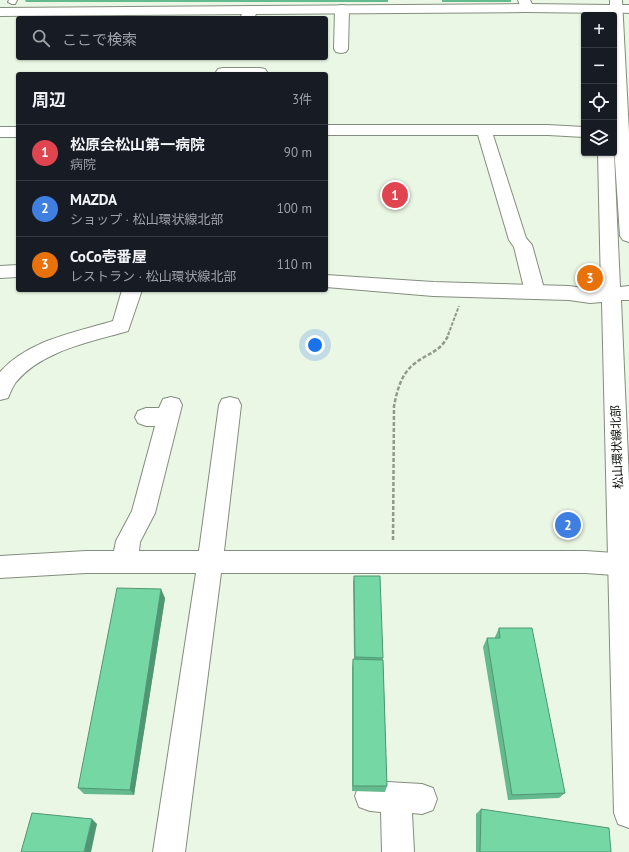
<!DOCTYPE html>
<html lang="ja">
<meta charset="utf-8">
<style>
body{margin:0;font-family:"PT Sans","Noto Sans JP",sans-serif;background:#20242c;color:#f1f3f6}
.controls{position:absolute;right:12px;top:12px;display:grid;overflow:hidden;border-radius:4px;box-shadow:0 1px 3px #0004}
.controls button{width:36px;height:36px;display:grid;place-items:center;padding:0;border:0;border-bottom:1px solid #363941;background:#171b24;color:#f1f3f6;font:20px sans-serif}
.you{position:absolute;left:315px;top:345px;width:14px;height:14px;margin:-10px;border:3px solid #fff;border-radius:50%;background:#1a73e8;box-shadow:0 0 0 6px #1a73e833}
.badge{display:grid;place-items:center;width:26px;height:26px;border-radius:50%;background:#3777e5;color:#fff;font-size:13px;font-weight:700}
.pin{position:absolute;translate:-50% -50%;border:2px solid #fff;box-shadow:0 1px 4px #0006}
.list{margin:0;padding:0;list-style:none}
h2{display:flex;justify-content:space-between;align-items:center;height:52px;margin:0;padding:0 16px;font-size:17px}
h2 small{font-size:13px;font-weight:400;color:#9ea1a6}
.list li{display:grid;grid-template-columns:26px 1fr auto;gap:12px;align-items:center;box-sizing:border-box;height:56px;padding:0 16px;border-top:1px solid #363941}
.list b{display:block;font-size:15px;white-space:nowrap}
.list p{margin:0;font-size:13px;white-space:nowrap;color:#9ea1a6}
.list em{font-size:13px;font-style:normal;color:#9ea1a6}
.icon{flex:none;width:22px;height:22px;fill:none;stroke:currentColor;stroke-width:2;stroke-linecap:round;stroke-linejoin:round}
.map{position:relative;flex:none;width:629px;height:852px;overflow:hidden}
.search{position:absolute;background:#171b24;box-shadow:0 1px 3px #0004;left:16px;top:16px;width:312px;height:44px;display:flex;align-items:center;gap:10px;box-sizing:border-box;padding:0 14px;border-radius:4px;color:#9ea1a6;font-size:15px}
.panel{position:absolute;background:#171b24;box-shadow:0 1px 3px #0004;left:16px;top:72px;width:312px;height:220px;border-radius:4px}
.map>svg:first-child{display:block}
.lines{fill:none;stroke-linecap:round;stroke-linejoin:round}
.service-casing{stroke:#838d7d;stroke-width:2}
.minor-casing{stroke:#838d7d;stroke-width:2}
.tertiary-casing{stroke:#838d7d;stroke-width:2}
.path-far1{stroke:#90998c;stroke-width:2;stroke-dasharray:3.5 1.5;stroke-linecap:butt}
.path{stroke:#90998c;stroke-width:2.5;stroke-dasharray:4 2;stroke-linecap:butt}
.service{fill:#fff;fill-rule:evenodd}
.minor{fill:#fff;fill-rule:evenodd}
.tertiary{fill:#fff;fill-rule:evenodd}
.wall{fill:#64b98d}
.shaded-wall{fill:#519673}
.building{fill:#74d7a4;stroke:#519673}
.labels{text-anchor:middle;stroke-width:3;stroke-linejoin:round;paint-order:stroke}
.street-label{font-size:12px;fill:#0c100a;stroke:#fff}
</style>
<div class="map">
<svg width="629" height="852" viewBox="0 0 629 852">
<rect width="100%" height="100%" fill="#ebf7e5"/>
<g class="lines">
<g class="service-casing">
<path id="service" d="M 9,0 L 17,0 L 15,4 L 12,4 L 8,2 Z"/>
</g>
<g class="minor-casing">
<g id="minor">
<path d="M 518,0 L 530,0 L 534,8 L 532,11 L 522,11 Z"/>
<path d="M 342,5 L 347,6 L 349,9 L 348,49 L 346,52 L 341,53 L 336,52 L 334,49 L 335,9 L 337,6 Z"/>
<path d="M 615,5 L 629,5 L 629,13 L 610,12 L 608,9 L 610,6 Z"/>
<path d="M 251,6 L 256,7 L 258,10 L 254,18 L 240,18 L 246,7 Z"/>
<path d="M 223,68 L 260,68 L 265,69 L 267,72 L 266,74 L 217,74 L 216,72 L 218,69 Z"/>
<path d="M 326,125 L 548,125 L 584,127 L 584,137 L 548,135 L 493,135 L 526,238 L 532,245 L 545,292 L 542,297 L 535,299 L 528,297 L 525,292 L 514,247 L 509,240 L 478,135 L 326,135 Z"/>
<rect x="0" y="127" width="18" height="10"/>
<path d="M 122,290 L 142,290 L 128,331 C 91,342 43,350 16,382 C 13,386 10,393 8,398 L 0,400 L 0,372 C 29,340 73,333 113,321 Z"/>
<path d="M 171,397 L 179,399 L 182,405 L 155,513 L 140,542 L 139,551 L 199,551 L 219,405 L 222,399 L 230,397 L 238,399 L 241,405 L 224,551 L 585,551 L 629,554 L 629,576 L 585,573 L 221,573 L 185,852 L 153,852 L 196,573 L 86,573 L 0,578 L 0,556 L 86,551 L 114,551 L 116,541 L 132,511 L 155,426 L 146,426 L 138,423 L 135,417 L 138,411 L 146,408 L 159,408 L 163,399 Z"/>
<path d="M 370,781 L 422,784 L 433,788 L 437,799 L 433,810 L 422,814 L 412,813 L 414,852 L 382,852 L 381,812 L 370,811 L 359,807 L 355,796 L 359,785 Z"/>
</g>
</g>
<g class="tertiary-casing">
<g id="tertiary">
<path d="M 610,0 L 622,0 L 629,133 L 629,242 L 623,240 L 620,236 L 614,145 L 614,15 L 610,15 L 610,13 L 527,12 L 0,16 L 0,8 L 527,4 L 610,5 Z"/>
<path d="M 598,153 L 614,153 L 620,287 L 629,286 L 629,300 L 621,300 L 629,481 L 629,828 L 618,824 L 614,813 L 602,302 L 590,303 L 569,300 L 433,296 L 326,287 L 326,275 L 433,282 L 569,286 L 590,289 L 601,288 Z"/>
<path d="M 18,265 L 18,277 L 0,278 L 0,266 Z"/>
</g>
</g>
<path class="path-far1" d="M 448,335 L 459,306"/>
<path class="path" d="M 393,540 L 394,406 C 397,391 401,374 414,364 C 429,352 440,353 449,334"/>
<use href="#service" class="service"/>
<use href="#minor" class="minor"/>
<use href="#tertiary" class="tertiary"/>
</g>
<g class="wall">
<path d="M 25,0 L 388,0 L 388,2 L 26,2 Z"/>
<rect x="442" y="0" width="69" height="2"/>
<path d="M 354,576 L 383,658 L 387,786 L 385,792 L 352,791 L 352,667 L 353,659 L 354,659 L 353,582 Z"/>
<path d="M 165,598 L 134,795 L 84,794 L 78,788 Z"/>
<path d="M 499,628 L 565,793 L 559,798 L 508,800 L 483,647 L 487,638 L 495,638 L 495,637 Z"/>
<path d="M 481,809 L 611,852 L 476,852 L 476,814 Z"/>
</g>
<g class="shaded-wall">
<path d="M 161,589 L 165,598 L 134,795 L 130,790 Z"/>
<path d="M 92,819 L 97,824 L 91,852 L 84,852 Z"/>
</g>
<g class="building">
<path d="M 354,576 L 380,576 L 383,658 L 355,657 Z"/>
<path d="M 117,588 L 161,589 L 130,790 L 78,788 Z"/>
<path d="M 499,628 L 532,628 L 565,793 L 512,795 L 487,638 L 500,638 Z"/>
<path d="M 353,659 L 383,660 L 387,786 L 353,786 Z"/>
<path d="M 481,809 L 609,828 L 611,852 L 480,852 Z"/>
<path d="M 32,813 L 92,819 L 84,852 L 21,852 Z"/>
</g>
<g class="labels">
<g class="street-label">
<text transform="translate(617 447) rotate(-92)" y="4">松山環状線北部</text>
</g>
</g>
</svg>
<div class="controls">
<button>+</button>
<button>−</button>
<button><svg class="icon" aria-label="locate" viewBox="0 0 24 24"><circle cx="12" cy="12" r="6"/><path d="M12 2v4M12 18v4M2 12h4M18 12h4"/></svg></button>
<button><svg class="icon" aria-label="layers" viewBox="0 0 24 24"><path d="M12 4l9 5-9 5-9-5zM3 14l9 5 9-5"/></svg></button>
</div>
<div class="you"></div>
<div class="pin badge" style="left:395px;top:195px;background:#e0444e">1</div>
<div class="pin badge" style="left:568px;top:525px;background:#3f7fe0">2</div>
<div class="pin badge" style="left:590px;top:278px;background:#e8710a">3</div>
<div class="search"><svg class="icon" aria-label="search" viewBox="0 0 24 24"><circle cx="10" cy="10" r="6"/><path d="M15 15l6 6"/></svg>ここで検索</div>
<section class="panel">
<h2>周辺<small>3件</small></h2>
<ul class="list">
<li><span class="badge" style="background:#e0444e">1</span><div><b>松原会松山第一病院</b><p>病院</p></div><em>90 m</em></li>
<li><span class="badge" style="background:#3f7fe0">2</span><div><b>MAZDA</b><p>ショップ · 松山環状線北部</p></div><em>100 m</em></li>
<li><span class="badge" style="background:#e8710a">3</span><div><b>CoCo壱番屋</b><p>レストラン · 松山環状線北部</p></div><em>110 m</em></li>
</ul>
</section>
</div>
